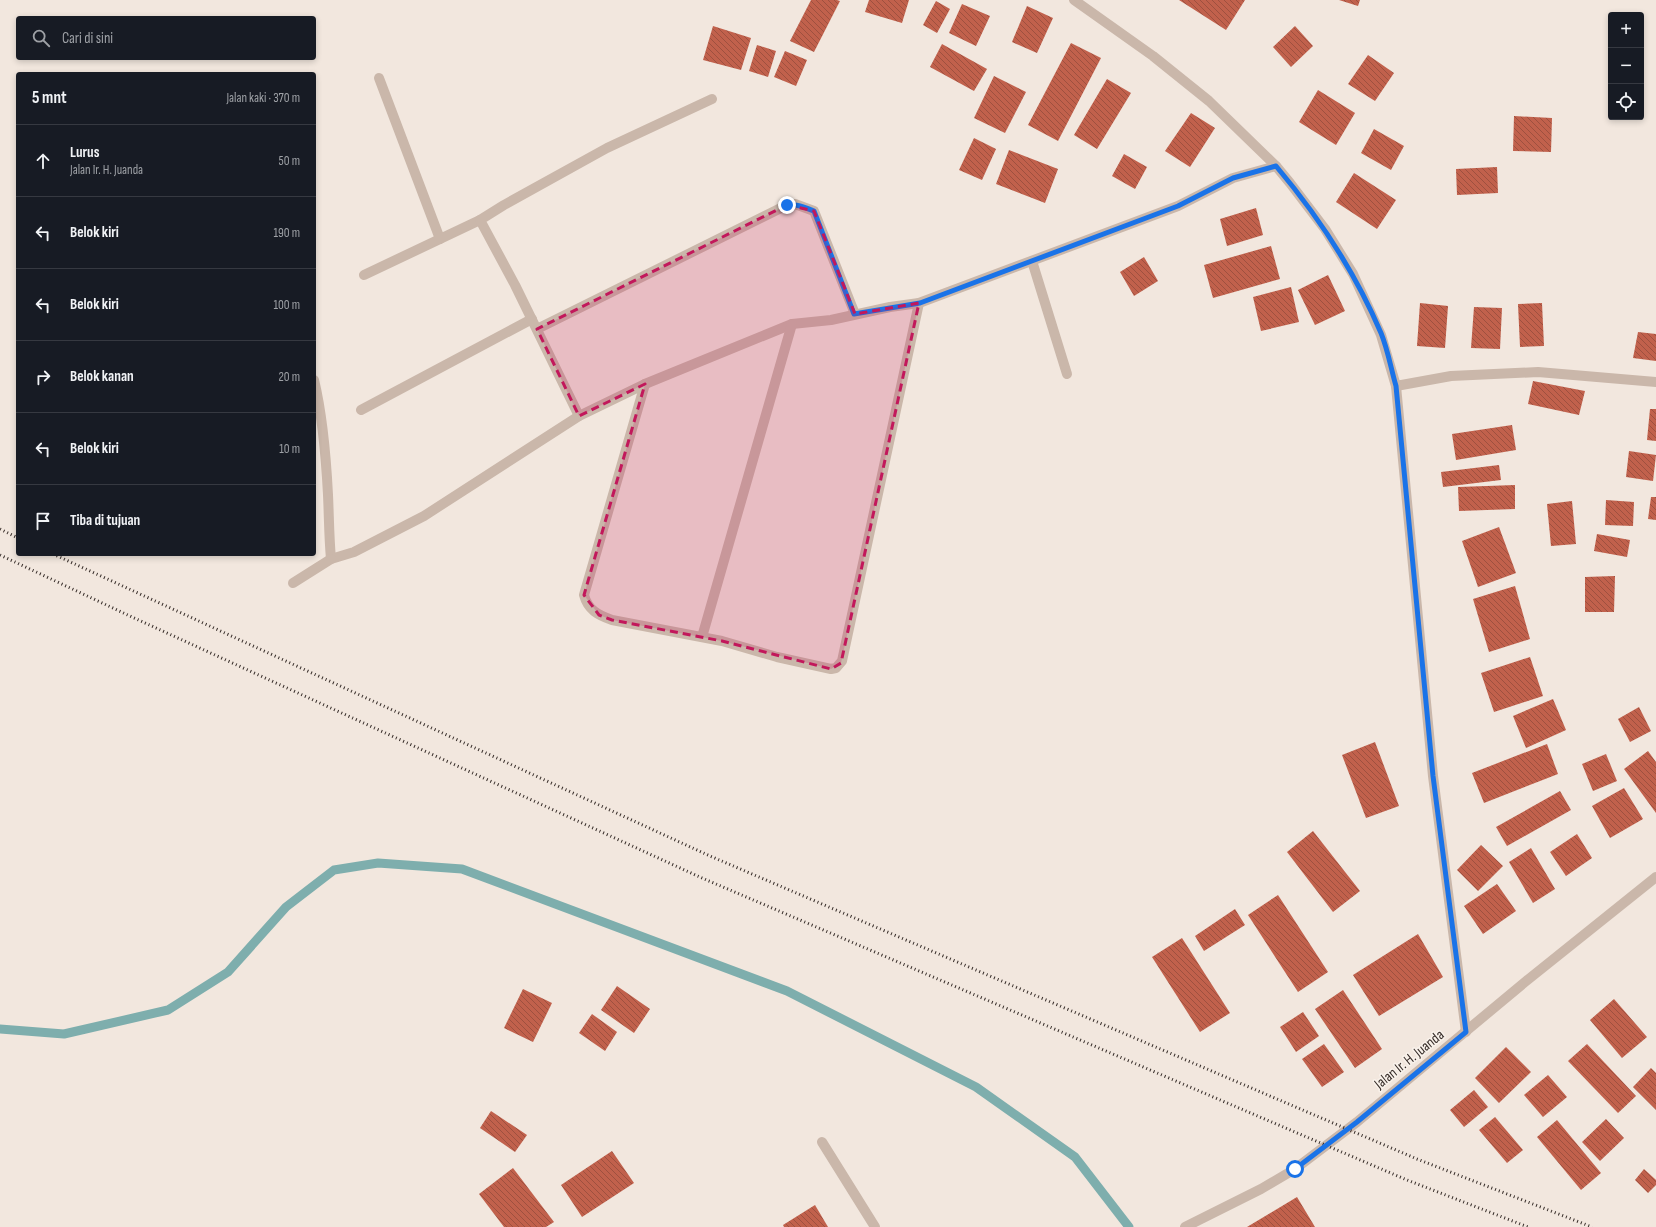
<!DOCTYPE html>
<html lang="id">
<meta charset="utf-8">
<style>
body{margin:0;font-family:"Sofia Sans Condensed",sans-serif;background:#20242c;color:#f1f3f6}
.controls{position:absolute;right:12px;top:12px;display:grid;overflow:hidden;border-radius:4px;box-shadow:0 2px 6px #0003}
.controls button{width:36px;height:36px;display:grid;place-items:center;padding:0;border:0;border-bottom:1px solid #363941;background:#171b24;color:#f1f3f6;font:20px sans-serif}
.stop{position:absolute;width:12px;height:12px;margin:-9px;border:3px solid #1a73e8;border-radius:50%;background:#fff}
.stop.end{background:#1a73e8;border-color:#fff;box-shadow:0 1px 4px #0008}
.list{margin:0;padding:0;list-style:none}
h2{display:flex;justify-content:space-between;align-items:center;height:52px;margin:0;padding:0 16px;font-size:17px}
h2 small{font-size:13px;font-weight:400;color:#9ea1a6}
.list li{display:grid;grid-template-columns:26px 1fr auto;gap:12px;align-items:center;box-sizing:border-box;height:72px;padding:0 16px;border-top:1px solid #363941}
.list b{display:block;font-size:15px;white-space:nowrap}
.list p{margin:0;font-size:13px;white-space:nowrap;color:#9ea1a6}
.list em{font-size:13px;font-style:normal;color:#9ea1a6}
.icon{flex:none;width:22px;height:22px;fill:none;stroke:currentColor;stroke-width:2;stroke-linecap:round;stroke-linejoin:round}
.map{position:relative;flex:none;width:1656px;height:1227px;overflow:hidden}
.search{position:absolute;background:#171b24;box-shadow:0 2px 6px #0003;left:16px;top:16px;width:300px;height:44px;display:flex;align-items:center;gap:10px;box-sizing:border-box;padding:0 14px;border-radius:4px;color:#9ea1a6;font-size:15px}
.panel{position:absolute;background:#171b24;box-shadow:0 2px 6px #0003;left:16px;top:72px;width:300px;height:484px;border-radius:4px}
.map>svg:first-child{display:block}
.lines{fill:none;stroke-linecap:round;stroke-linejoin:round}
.stream{stroke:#7eaead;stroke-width:9}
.building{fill:url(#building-back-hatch)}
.service{stroke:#cab7aa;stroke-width:10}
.minor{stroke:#cab7aa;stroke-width:10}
.tertiary{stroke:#cab7aa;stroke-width:10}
.rail{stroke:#372d29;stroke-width:3;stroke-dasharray:1 3;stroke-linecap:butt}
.route{stroke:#1a73e8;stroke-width:5}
.marked{fill:#c2185b;fill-opacity:0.2;stroke:#c2185b;stroke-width:3;stroke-dasharray:8 5;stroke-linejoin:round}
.labels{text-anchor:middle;stroke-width:3;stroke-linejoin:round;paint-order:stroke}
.street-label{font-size:15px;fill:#372d29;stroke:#f9f2eb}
</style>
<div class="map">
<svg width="1656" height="1227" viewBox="0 0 1656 1227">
<defs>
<pattern id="building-back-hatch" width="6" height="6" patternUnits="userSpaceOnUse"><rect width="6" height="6" fill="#c1614c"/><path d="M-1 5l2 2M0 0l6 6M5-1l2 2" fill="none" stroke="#9e503f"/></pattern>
</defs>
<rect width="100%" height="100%" fill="#f2e7de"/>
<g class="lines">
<path class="stream" d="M 0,1029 L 64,1034 L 168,1010 L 228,972 L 286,907 L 334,870 L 378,863 L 462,869 L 787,991 L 976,1087 L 1075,1157 L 1129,1227"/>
</g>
<g class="building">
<path d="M 811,0 L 837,0 L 840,1 L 814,52 L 790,41 Z"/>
<path d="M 869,0 L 909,0 L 902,23 L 865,12 Z"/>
<path d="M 1179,0 L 1245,0 L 1226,30 Z"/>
<path d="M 1339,0 L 1360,0 L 1358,6 Z"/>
<path d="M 936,1 L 950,9 L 937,33 L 923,25 Z"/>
<path d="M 962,4 L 990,16 L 976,46 L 949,33 Z"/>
<path d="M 1027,6 L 1053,18 L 1037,53 L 1012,42 Z"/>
<path d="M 713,26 L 751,38 L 741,70 L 703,60 Z"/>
<path d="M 1295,26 L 1313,46 L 1291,67 L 1273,47 Z"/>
<path d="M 1071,43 L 1101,58 L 1058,141 L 1028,125 Z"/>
<path d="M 942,44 L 987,69 L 974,91 L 930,67 Z"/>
<path d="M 757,45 L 776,51 L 768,77 L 749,71 Z"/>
<path d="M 785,51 L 807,60 L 796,86 L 774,77 Z"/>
<path d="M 1368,55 L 1394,73 L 1375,101 L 1348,84 Z"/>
<path d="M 994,76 L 1026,92 L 1005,133 L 974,118 Z"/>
<path d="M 1107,79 L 1131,93 L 1097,149 L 1074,135 Z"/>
<path d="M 1318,90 L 1355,113 L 1336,145 L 1299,122 Z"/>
<path d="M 1191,113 L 1215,128 L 1190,167 L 1165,151 Z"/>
<path d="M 1514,116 L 1552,118 L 1551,152 L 1513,151 Z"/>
<path d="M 1374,129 L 1404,146 L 1391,170 L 1361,153 Z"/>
<path d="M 974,138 L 996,149 L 982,180 L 959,170 Z"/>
<path d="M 1009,150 L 1058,169 L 1045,203 L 996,184 Z"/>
<path d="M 1124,154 L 1147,167 L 1135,189 L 1112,176 Z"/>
<path d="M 1497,167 L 1498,193 L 1457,195 L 1456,169 Z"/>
<path d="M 1354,173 L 1396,200 L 1377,229 L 1336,202 Z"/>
<path d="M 1256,208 L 1263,235 L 1227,246 L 1220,219 Z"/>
<path d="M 1271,246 L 1280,279 L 1213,298 L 1204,265 Z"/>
<path d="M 1144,257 L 1158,281 L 1134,296 L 1120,272 Z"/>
<path d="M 1328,275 L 1345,311 L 1315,325 L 1298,290 Z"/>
<path d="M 1291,287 L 1299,322 L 1261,331 L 1253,297 Z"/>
<path d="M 1420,303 L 1448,306 L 1445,348 L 1417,346 Z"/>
<path d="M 1542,303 L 1544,346 L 1520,347 L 1518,304 Z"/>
<path d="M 1474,307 L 1502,308 L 1500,349 L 1471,348 Z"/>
<path d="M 1638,332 L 1656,334 L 1656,361 L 1633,358 Z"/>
<path d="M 1533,381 L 1585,391 L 1579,415 L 1528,404 Z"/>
<path d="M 1650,409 L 1656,409 L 1656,441 L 1647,440 Z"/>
<path d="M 1512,425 L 1516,450 L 1456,460 L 1452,434 Z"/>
<path d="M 1629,451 L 1656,455 L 1653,481 L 1626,477 Z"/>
<path d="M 1499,465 L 1501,480 L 1443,487 L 1441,472 Z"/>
<path d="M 1515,485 L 1515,509 L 1459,511 L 1458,487 Z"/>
<path d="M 1651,497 L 1656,497 L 1656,520 L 1648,519 Z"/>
<path d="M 1606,500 L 1634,502 L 1633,526 L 1605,525 Z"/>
<path d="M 1572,501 L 1576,544 L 1551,546 L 1547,504 Z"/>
<path d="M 1499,527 L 1516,573 L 1478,587 L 1462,541 Z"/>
<path d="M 1597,534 L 1630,540 L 1627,557 L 1594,551 Z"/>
<path d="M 1615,576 L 1614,612 L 1585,612 L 1585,577 Z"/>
<path d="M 1515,586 L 1530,639 L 1489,652 L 1473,599 Z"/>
<path d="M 1530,657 L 1543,696 L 1494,712 L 1481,673 Z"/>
<path d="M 1553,699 L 1566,730 L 1526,748 L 1513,716 Z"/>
<path d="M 1639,707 L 1651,731 L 1630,742 L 1618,719 Z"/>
<path d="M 1375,742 L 1399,806 L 1366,818 L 1342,755 Z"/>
<path d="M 1547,744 L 1558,774 L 1484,803 L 1472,773 Z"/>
<path d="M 1648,751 L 1656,762 L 1656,813 L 1624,769 Z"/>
<path d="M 1606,754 L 1617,781 L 1593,791 L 1582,764 Z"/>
<path d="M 1624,788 L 1643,819 L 1610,838 L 1592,806 Z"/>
<path d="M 1560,791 L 1571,810 L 1507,846 L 1496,827 Z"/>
<path d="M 1313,831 L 1360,891 L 1333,912 L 1287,852 Z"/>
<path d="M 1577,834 L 1592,858 L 1566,876 L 1550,852 Z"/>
<path d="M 1481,845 L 1503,866 L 1478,891 L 1457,870 Z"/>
<path d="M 1531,848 L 1555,889 L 1533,903 L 1509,862 Z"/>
<path d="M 1497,884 L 1516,911 L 1483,934 L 1464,906 Z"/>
<path d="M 1278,895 L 1328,972 L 1298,992 L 1248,915 Z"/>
<path d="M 1235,909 L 1245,925 L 1204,951 L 1195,936 Z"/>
<path d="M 1418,934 L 1443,977 L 1379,1016 L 1353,975 Z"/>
<path d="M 1182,938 L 1230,1013 L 1200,1032 L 1152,957 Z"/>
<path d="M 617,986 L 650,1009 L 634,1033 L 601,1010 Z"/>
<path d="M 523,989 L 552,1003 L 533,1042 L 504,1028 Z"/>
<path d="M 1343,990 L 1382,1049 L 1355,1068 L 1315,1009 Z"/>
<path d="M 1614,999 L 1647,1037 L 1622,1058 L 1590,1020 Z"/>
<path d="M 1303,1012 L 1319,1036 L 1296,1052 L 1280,1027 Z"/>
<path d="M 592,1014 L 617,1032 L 605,1051 L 579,1033 Z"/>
<path d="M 1324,1044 L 1344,1072 L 1322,1087 L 1302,1059 Z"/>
<path d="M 1587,1044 L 1636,1096 L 1618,1113 L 1568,1061 Z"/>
<path d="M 1506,1047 L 1531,1072 L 1499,1103 L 1475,1078 Z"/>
<path d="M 1651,1068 L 1656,1073 L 1656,1110 L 1633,1087 Z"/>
<path d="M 1548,1075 L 1567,1097 L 1543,1117 L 1524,1095 Z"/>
<path d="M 1474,1090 L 1488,1107 L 1464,1127 L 1450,1110 Z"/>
<path d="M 491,1111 L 527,1135 L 515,1152 L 480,1128 Z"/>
<path d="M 1495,1117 L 1523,1150 L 1507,1163 L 1479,1130 Z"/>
<path d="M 1606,1119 L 1624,1138 L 1600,1161 L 1582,1142 Z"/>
<path d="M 1557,1120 L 1601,1173 L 1581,1190 L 1537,1137 Z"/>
<path d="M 612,1151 L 634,1183 L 582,1217 L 561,1185 Z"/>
<path d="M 513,1168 L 554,1222 L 546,1227 L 504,1227 L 479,1194 Z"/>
<path d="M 1644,1169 L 1656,1180 L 1656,1185 L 1648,1193 L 1635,1180 Z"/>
<path d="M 1297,1197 L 1315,1227 L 1247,1227 Z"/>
<path d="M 815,1205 L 828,1227 L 784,1227 L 783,1225 Z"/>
</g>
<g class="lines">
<path class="service" d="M 822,1142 L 875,1227"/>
<g class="minor">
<path d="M 1074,0 L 1153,56 L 1209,101 L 1276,166 L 1290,183 L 1325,229 L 1353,274 L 1381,335 L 1396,386 L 1433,776 L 1466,1032"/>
<path d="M 379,78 L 440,239"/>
<path d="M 1032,261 L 1067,374"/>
<path d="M 364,275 L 480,220"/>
<path d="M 537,329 L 787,205 L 795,204 L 814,211 L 855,314"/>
<path d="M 314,380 C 323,417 326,456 328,495 C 329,516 329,537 331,559 L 354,552 L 424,516 L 579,416 L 645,384 L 792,324 L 831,320 L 890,307 L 919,303 L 1178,206 L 1233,178 L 1276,166"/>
<path d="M 645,384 L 584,595 C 588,610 598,615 612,620 L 722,641 L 777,657 L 831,669 L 836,668 L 842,661 L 919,303"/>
<path d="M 1396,386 L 1451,376 L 1538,372 L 1656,382"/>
<path d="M 361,410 L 532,319"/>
<path d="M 579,416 L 515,285 L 480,220 L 504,205 L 607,148 L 712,99"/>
<path d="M 293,583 L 331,559"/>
<path d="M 702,637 L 792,324"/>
</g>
<path class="tertiary" d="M 1185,1227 L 1261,1189 L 1295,1169 L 1357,1122 L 1525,982 L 1656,877"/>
<g class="rail">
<path d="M 0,529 L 18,538"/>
<path d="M 53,554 L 710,856 L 1417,1159 L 1592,1227"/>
<path d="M 0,555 L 132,617 L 702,878 L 1407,1180 L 1528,1227"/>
</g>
</g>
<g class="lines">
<path class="route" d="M 787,205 C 797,204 804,207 814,211 L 854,314 L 920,303 L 1178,206 L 1233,178 L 1276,166 C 1319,217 1355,272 1381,333 C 1388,350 1391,369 1396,386 L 1433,776 L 1466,1032 L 1357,1122 L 1295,1169"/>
</g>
<path class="marked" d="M 787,205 L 814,211 L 855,314 L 919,303 L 841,663 L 831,669 L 722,641 L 612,620 L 599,615 L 584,595 L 645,384 L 579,416 L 537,329 Z"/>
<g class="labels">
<g class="street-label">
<text transform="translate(1409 1059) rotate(-39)" y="5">Jalan Ir. H. Juanda</text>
</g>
</g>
</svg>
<div class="controls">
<button>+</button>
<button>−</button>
<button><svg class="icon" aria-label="locate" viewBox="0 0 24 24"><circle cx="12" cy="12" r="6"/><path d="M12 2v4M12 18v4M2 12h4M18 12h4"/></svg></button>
</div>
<div class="stop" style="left:1295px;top:1169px"></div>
<div class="stop end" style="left:787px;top:205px"></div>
<div class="search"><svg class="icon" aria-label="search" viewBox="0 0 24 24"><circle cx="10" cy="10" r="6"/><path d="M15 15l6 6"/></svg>Cari di sini</div>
<section class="panel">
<h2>5 mnt<small>Jalan kaki · 370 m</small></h2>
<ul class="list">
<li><svg class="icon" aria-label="ahead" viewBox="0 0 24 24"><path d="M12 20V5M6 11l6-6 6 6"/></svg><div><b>Lurus</b><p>Jalan Ir. H. Juanda</p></div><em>50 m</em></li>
<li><svg class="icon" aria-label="left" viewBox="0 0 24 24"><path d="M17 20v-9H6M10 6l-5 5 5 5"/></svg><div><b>Belok kiri</b></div><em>190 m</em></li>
<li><svg class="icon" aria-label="left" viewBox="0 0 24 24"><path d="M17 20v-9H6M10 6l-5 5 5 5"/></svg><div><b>Belok kiri</b></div><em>100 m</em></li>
<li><svg class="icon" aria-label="right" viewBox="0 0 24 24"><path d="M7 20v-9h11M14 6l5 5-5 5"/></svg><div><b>Belok kanan</b></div><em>20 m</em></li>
<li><svg class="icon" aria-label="left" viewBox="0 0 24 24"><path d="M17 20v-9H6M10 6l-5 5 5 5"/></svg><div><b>Belok kiri</b></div><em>10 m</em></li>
<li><svg class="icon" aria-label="arrive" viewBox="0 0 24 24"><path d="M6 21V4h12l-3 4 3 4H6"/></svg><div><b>Tiba di tujuan</b></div></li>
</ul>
</section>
</div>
